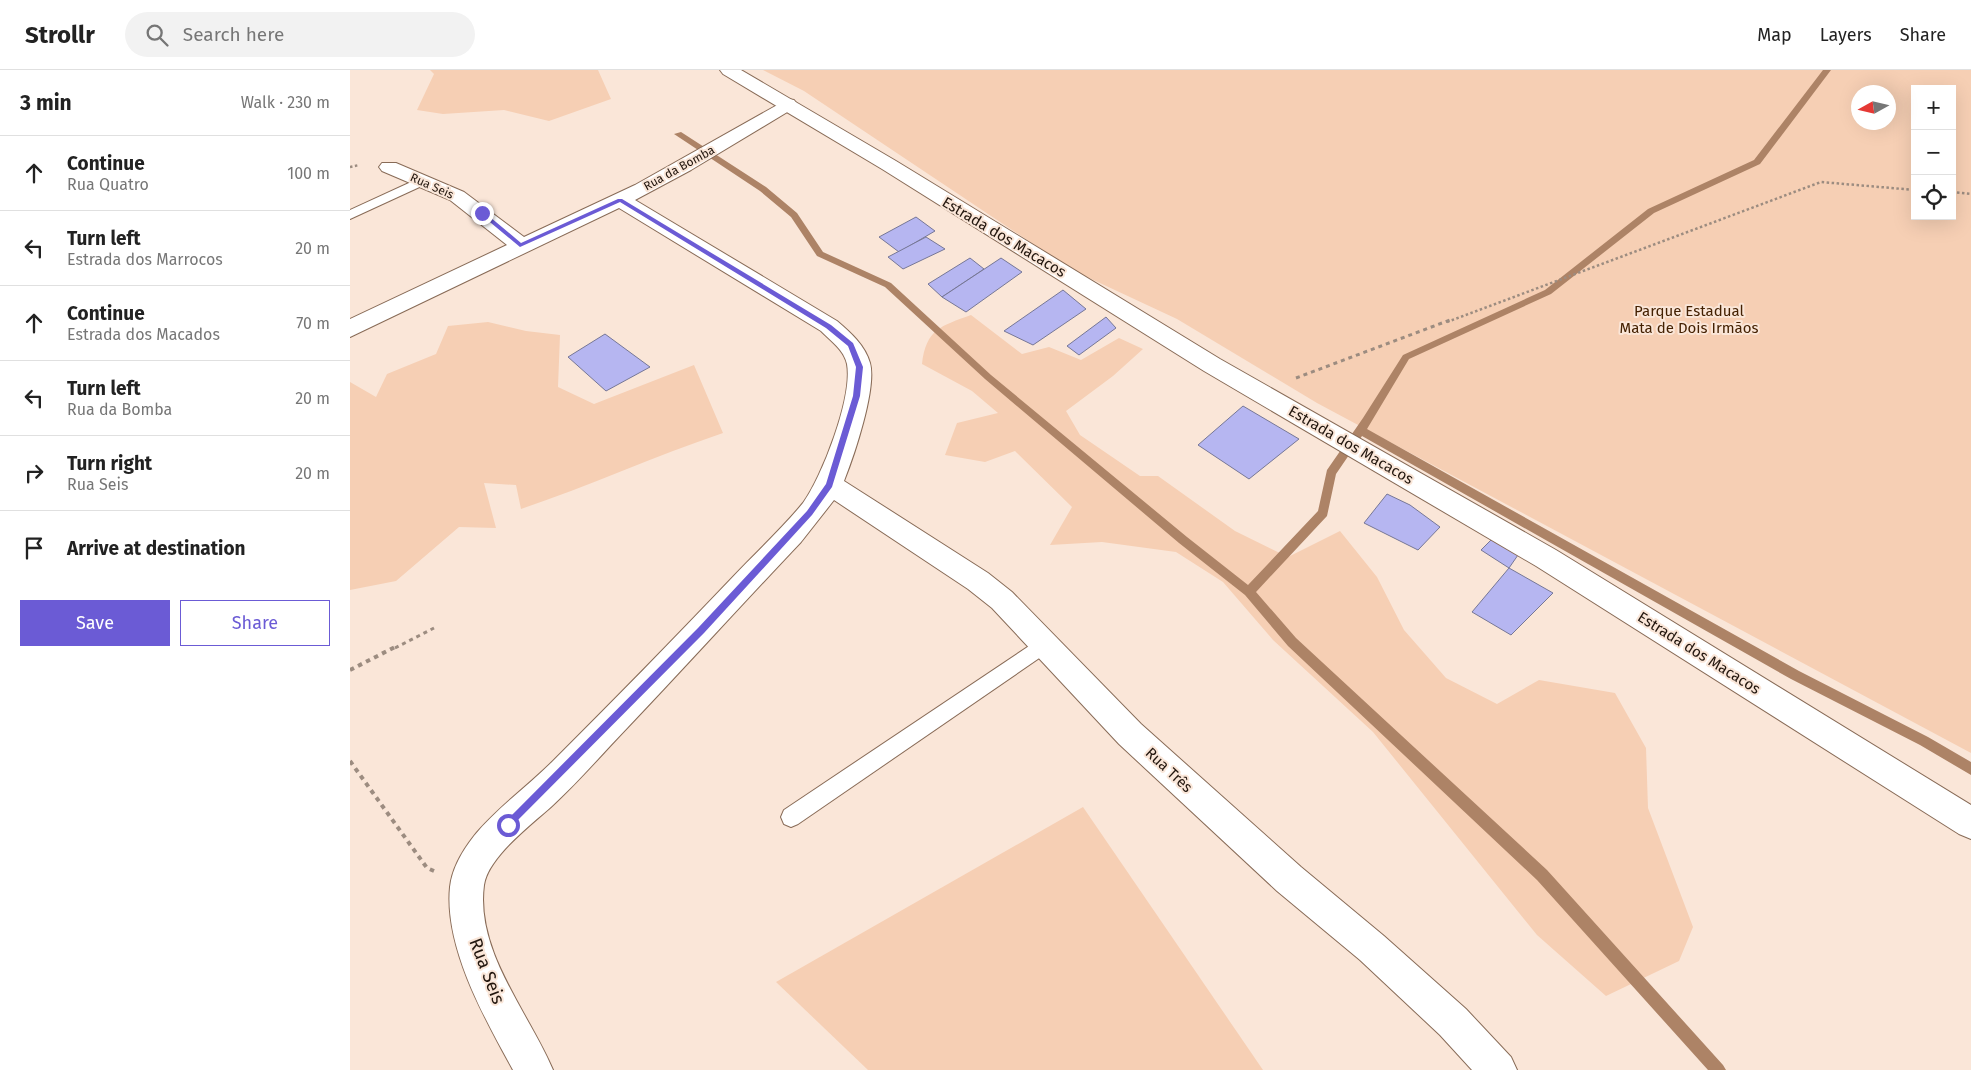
<!DOCTYPE html>
<meta charset="utf-8">
<style>
body{margin:0;font-family:"Fira Sans",sans-serif;background:#f2f2f2;color:#222}
.controls{position:absolute;right:15px;top:15px;display:grid;overflow:hidden;border-radius:0px;box-shadow:0 5px 20px #0002}
.controls button{width:45px;height:45px;display:grid;place-items:center;padding:0;border:0;border-bottom:1px solid #e0e0e0;background:#fff;color:#222;font:25px sans-serif}
.compass{position:absolute;left:1501px;top:15px;width:45px;height:45px;border-radius:50%;background:#fff;box-shadow:0 5px 20px #0002;rotate:262deg}
.stop{position:absolute;width:15px;height:15px;margin:-11px;border:4px solid #6b5bd5;border-radius:50%;background:#fff}
.stop.end{background:#6b5bd5;border-color:#fff;box-shadow:0 1px 5px #0008}
.list{margin:0;padding:0;list-style:none}
h2{display:flex;justify-content:space-between;align-items:center;height:65px;margin:0;padding:0 20px;font-size:21px}
h2 small{font-size:16px;font-weight:400;color:#767676}
.list li{display:grid;grid-template-columns:32px 1fr auto;gap:15px;align-items:center;box-sizing:border-box;height:75px;padding:0 20px;border-top:1px solid #e0e0e0}
.list b{display:block;font-size:19px;white-space:nowrap}
.list p{margin:0;font-size:16px;white-space:nowrap;color:#767676}
.list em{font-size:16px;font-style:normal;color:#767676}
.actions{display:flex;gap:10px;padding:15px 20px}
.actions a{flex:1;padding:11px 0;border:1px solid #6b5bd5;border-radius:0px;text-align:center;font-size:18px;color:#6b5bd5}
.actions .main{background:#6b5bd5;color:#fff}
.icon{flex:none;width:28px;height:28px;fill:none;stroke:currentColor;stroke-width:2;stroke-linecap:round;stroke-linejoin:round}
.map{position:relative;flex:none;width:1621px;height:1000px;overflow:hidden}
header{display:flex;align-items:center;gap:30px;box-sizing:border-box;height:70px;padding:0 25px;background:#fff;border-bottom:1px solid #e0e0e0}
header strong{font-size:24px}
nav{display:flex;gap:28px;margin-inline-start:auto;font-size:18px}
.search{width:350px;height:45px;background:#f2f2f2;display:flex;align-items:center;gap:12px;box-sizing:border-box;padding:0 18px;border-radius:28px;color:#767676;font-size:19px}
main{display:flex}
aside{flex:1;background:#fff}
.map>svg:first-child{display:block}
.green{fill:#f6cfb4;fill-rule:evenodd}
.lines{fill:none;stroke-linecap:round;stroke-linejoin:round}
.stream{fill:#ad8366;fill-rule:evenodd}
.building{fill:#b6b6f1;stroke:#767796}
.lane-casing{stroke:#886b57;stroke-width:2}
.street-casing{stroke:#886b57;stroke-width:2}
.secondary-casing{stroke:#886b57;stroke-width:2}
.path-far2{stroke:#9c8c80;stroke-width:2.5;stroke-dasharray:2.5 2.5;stroke-linecap:butt}
.path-far1{stroke:#9c8c80;stroke-width:3;stroke-dasharray:4 4;stroke-linecap:butt}
.path{stroke:#9c8c80;stroke-width:4;stroke-dasharray:4.5 4.5;stroke-linecap:butt}
.lane{fill:#fff;fill-rule:evenodd}
.street{fill:#fff;fill-rule:evenodd}
.secondary{fill:#fff;fill-rule:evenodd}
.route{fill:#6b5bd5}
.labels{text-anchor:middle;stroke-width:4;stroke-linejoin:round;paint-order:stroke}
.far-street-label{font-size:12px;fill:#22160e;stroke:#fae6d8}
.street-label{font-size:15px;fill:#22160e;stroke:#fae6d8}
.park-label{font-size:15px;fill:#442102;stroke:#fae6d8}
.near-street-label{font-size:18px;fill:#22160e;stroke:#fae6d8}
</style>
<header>
<strong>Strollr</strong>
<div class="search"><svg class="icon" aria-label="search" viewBox="0 0 24 24"><circle cx="10" cy="10" r="6"/><path d="M15 15l6 6"/></svg>Search here</div>
<nav><a>Map</a><a>Layers</a><a>Share</a></nav>
</header>
<main>
<aside>
<h2>3 min<small>Walk · 230 m</small></h2>
<ul class="list">
<li><svg class="icon" aria-label="ahead" viewBox="0 0 24 24"><path d="M12 20V5M6 11l6-6 6 6"/></svg><div><b>Continue</b><p>Rua Quatro</p></div><em>100 m</em></li>
<li><svg class="icon" aria-label="left" viewBox="0 0 24 24"><path d="M17 20v-9H6M10 6l-5 5 5 5"/></svg><div><b>Turn left</b><p>Estrada dos Marrocos</p></div><em>20 m</em></li>
<li><svg class="icon" aria-label="ahead" viewBox="0 0 24 24"><path d="M12 20V5M6 11l6-6 6 6"/></svg><div><b>Continue</b><p>Estrada dos Macados</p></div><em>70 m</em></li>
<li><svg class="icon" aria-label="left" viewBox="0 0 24 24"><path d="M17 20v-9H6M10 6l-5 5 5 5"/></svg><div><b>Turn left</b><p>Rua da Bomba</p></div><em>20 m</em></li>
<li><svg class="icon" aria-label="right" viewBox="0 0 24 24"><path d="M7 20v-9h11M14 6l5 5-5 5"/></svg><div><b>Turn right</b><p>Rua Seis</p></div><em>20 m</em></li>
<li><svg class="icon" aria-label="arrive" viewBox="0 0 24 24"><path d="M6 21V4h12l-3 4 3 4H6"/></svg><div><b>Arrive at destination</b></div></li>
</ul>
<div class="actions"><a class="main">Save</a><a>Share</a></div>
</aside>
<div class="map">
<svg width="1621" height="1000" viewBox="0 0 1621 1000">
<rect width="100%" height="100%" fill="#fae6d8"/>
<g class="green">
<path d="M 80,0 L 248,0 L 261,29 L 199,51 L 154,40 L 93,44 L 67,40 L 84,4 Z"/>
<path d="M 413,0 L 1621,0 L 1621,683 L 967,333 L 827,249 L 722,200 L 454,21 ZM 1565,19 L 1602,19 L 1602,146 L 1565,146 ZM 1508,22 L 1538,22 L 1538,52 L 1508,52 Z"/>
<path d="M 621,245 L 672,284 L 699,277 L 731,290 L 769,268 L 793,279 L 763,306 L 716,341 L 730,365 L 790,406 L 808,406 L 885,461 L 938,487 L 990,461 L 1027,507 L 1054,560 L 1096,608 L 1147,634 L 1189,610 L 1265,623 L 1296,678 L 1298,738 L 1343,857 L 1329,891 L 1256,926 L 1187,865 L 1023,662 L 923,570 L 873,512 L 826,482 L 752,472 L 700,475 L 722,437 L 665,381 L 635,392 L 595,385 L 607,353 L 648,343 L 622,321 L 572,294 C 576,259 591,256 621,245 Z"/>
<path d="M 138,252 L 176,261 L 210,265 L 208,317 L 244,334 L 344,295 L 373,363 C 305,386 239,416 171,439 L 166,415 L 134,413 L 146,458 L 109,457 L 46,511 L 0,520 L 0,312 L 26,327 L 37,304 L 86,284 L 98,256 Z"/>
<path d="M 733,737 L 913,1000 L 518,1000 L 426,912 Z"/>
</g>
<g class="lines">
<path class="stream" d="M 1473,0 L 1481,0 L 1410,94 L 1304,143 L 1201,224 L 1059,289 L 1017,359 L 1449,601 L 1578,667 L 1621,692 L 1621,705 L 1570,675 L 1441,609 L 1012,366 L 986,404 L 977,446 L 906,522 L 946,568 L 1197,800 L 1373,995 L 1376,1000 L 1358,1000 L 1187,810 L 938,576 L 895,525 L 829,473 L 635,309 L 535,217 L 467,186 L 441,147 L 410,121 L 324,64 L 331,62 L 416,117 L 447,143 L 473,182 L 541,213 L 641,305 L 837,467 L 898,515 L 968,441 L 977,400 L 1013,348 L 1053,285 L 1195,220 L 1298,139 L 1404,90 Z"/>
</g>
<g class="building">
<path d="M 566,147 L 585,161 L 549,182 L 529,167 Z"/>
<path d="M 576,167 L 595,179 L 553,199 L 538,187 Z"/>
<path d="M 620,188 L 634,199 L 592,227 L 578,214 Z"/>
<path d="M 651,188 L 672,202 L 616,242 L 592,227 Z"/>
<path d="M 713,220 L 736,239 L 683,275 L 654,261 Z"/>
<path d="M 756,247 L 766,258 L 729,285 L 717,276 Z"/>
<path d="M 255,264 L 300,297 L 256,321 L 218,287 Z"/>
<path d="M 893,336 L 949,369 L 899,409 L 848,375 Z"/>
<path d="M 1037,424 L 1060,435 L 1090,457 L 1068,480 L 1014,453 Z"/>
<path d="M 1143,468 L 1168,485 L 1159,498 L 1131,480 Z"/>
<path d="M 1159,498 L 1203,523 L 1161,565 L 1122,542 Z"/>
</g>
<g class="lines">
<g class="lane-casing">
<g id="lane">
<path d="M 72,107 L 76,108 L 78,111 L 76,114 L 0,149 L 0,140 Z"/>
<path d="M 694,566 L 701,568 L 703,574 L 701,580 L 448,754 L 441,757 L 434,754 L 431,747 L 434,740 Z"/>
</g>
</g>
<g class="street-casing">
<path id="street" d="M 438,29 L 444,30 L 447,34 L 444,38 L 341,100 L 285,130 L 487,251 C 500,262 515,275 520,293 C 527,318 504,386 494,411 L 638,503 L 662,522 L 791,654 L 951,797 L 1034,866 L 1116,939 L 1161,987 L 1167,1000 L 1122,1000 L 1090,965 L 1010,890 L 927,821 L 769,674 L 642,538 L 618,519 L 484,430 L 451,472 C 393,533 336,596 278,657 C 253,683 229,711 202,736 C 182,754 138,787 134,815 C 125,881 179,943 203,1000 L 163,1000 C 135,949 94,877 100,817 C 102,798 113,780 124,766 C 147,738 178,716 203,691 C 263,631 322,571 380,510 C 404,484 431,460 453,433 C 472,407 503,327 497,294 C 494,280 481,271 471,261 L 269,138 L 0,267 L 0,249 L 157,175 L 100,130 L 32,101 L 29,97 L 32,93 L 46,93 L 114,122 L 174,167 L 285,115 Z"/>
</g>
<g class="secondary-casing">
<path id="secondary" d="M 370,0 L 391,0 L 546,91 L 870,289 L 1206,480 L 1621,735 L 1621,769 L 1609,764 L 1186,496 L 854,301 L 532,99 L 373,4 Z"/>
</g>
<g class="path-far2">
<path d="M 0,97 L 9,95"/>
<path d="M 1602,122 L 1621,124"/>
<path d="M 1097,252 L 1471,112 L 1565,120"/>
</g>
<g class="path-far1">
<path d="M 946,308 L 1100,250"/>
<path d="M 45,578 L 84,558"/>
</g>
<g class="path">
<path d="M 0,600 L 47,576"/>
<path d="M 0,691 L 77,798 L 84,801"/>
</g>
<use href="#lane" class="lane"/>
<use href="#street" class="street"/>
<use href="#secondary" class="secondary"/>
</g>
<path class="route" d="M 268,129 L 272,129 L 481,255 L 503,273 L 513,297 L 510,326 L 482,417 L 462,445 L 354,563 L 158,760 L 155,758 L 155,752 L 348,558 L 457,441 L 476,414 L 503,326 L 506,297 L 498,276 L 476,258 L 270,132 L 170,177 L 129,143 L 134,142 L 171,173 Z"/>
<g class="labels">
<g class="far-street-label">
<text transform="translate(329 98) rotate(-29)" y="4">Rua da Bomba</text>
<text transform="translate(82 116) rotate(24)" y="4">Rua Seis</text>
</g>
<g class="street-label">
<text transform="translate(654 167) rotate(31)" y="5">Estrada dos Macacos</text>
<text transform="translate(1001 375) rotate(30)" y="5">Estrada dos Macacos</text>
<text transform="translate(1349 583) rotate(32)" y="5">Estrada dos Macacos</text>
<text transform="translate(819 700) rotate(43)" y="5">Rua Três</text>
</g>
<g class="park-label">
<text x="1339" y="246">Parque Estadual<tspan x="1339" dy="17">Mata de Dois Irmãos</tspan></text>
</g>
<g class="near-street-label">
<text transform="translate(137 901) rotate(69)" y="6">Rua Seis</text>
</g>
</g>
</svg>
<div class="controls">
<button>+</button>
<button>−</button>
<button><svg class="icon" aria-label="locate" viewBox="0 0 24 24"><circle cx="12" cy="12" r="6"/><path d="M12 2v4M12 18v4M2 12h4M18 12h4"/></svg></button>
</div>
<svg class="compass" viewBox="-18 -18 36 36"><path d="M0-13l5 13h-10z" fill="#e53935"/><path d="M0 13l5-13h-10z" fill="#767676"/></svg>
<div class="stop" style="left:158px;top:755px"></div>
<div class="stop end" style="left:132px;top:143px"></div>
</div>
</main>
